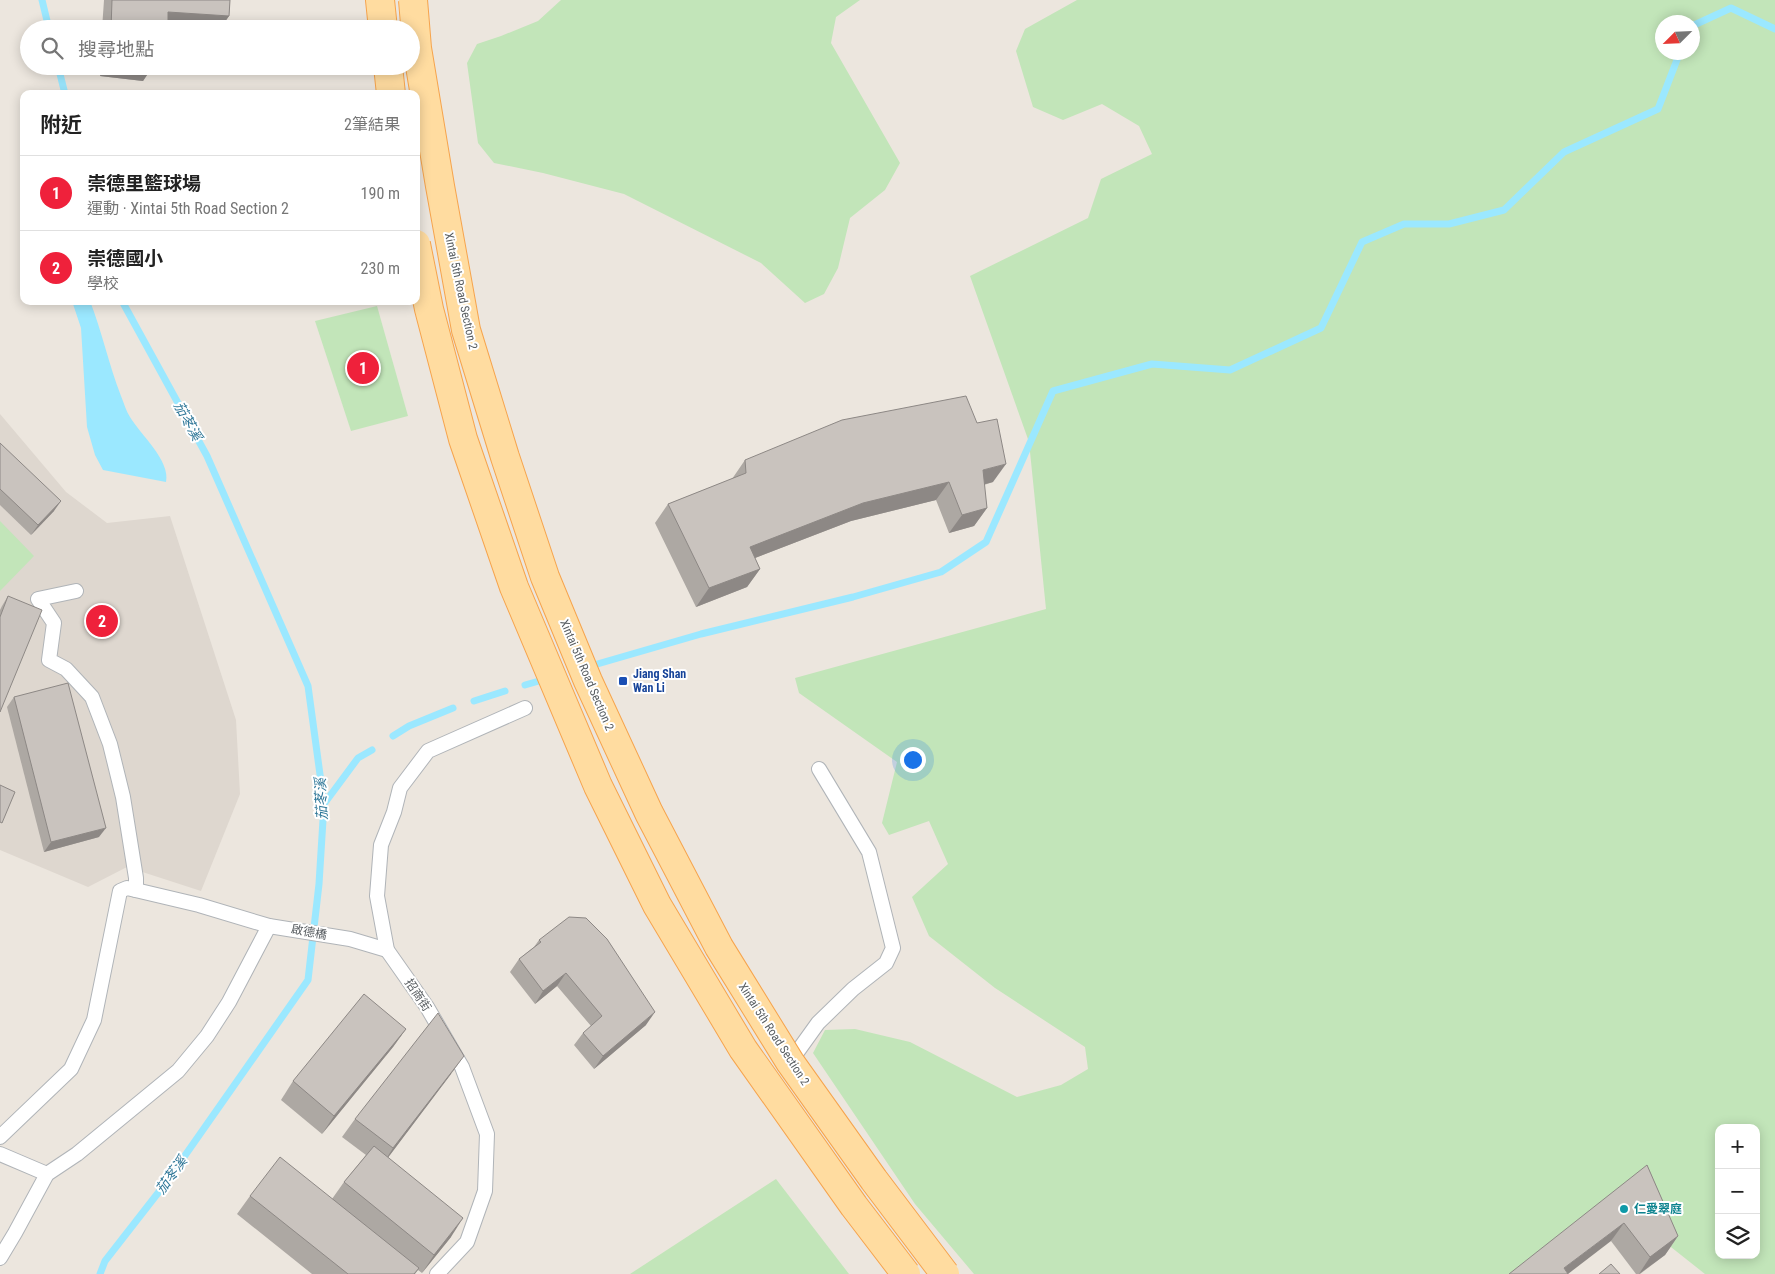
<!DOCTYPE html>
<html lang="zh-TW">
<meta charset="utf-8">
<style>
body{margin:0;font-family:"Roboto Condensed","Noto Sans TC",sans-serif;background:#f6f6f6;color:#222}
.controls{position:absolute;right:15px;bottom:15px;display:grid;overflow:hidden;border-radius:10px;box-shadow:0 2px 12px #0003}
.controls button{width:45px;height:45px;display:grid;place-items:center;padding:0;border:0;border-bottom:1px solid #e0e0e0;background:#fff;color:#222;font:25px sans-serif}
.compass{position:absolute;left:1655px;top:15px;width:45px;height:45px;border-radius:50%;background:#fff;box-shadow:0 2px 12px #0003;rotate:246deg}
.you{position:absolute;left:912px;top:759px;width:18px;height:18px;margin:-12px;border:4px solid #fff;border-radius:50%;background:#1a73e8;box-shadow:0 0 0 8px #1a73e833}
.badge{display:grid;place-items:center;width:32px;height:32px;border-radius:50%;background:#ef213b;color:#fff;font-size:16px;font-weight:700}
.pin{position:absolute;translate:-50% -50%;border:2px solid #fff;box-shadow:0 1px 5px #0006}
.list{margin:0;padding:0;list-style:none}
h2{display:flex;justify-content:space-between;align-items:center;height:65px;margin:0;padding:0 20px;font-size:21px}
h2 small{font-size:16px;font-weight:400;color:#767676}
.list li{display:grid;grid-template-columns:32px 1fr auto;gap:15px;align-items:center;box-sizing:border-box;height:75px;padding:0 20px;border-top:1px solid #e0e0e0}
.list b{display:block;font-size:19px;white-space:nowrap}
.list p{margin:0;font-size:16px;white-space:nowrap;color:#767676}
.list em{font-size:16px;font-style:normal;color:#767676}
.icon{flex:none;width:28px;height:28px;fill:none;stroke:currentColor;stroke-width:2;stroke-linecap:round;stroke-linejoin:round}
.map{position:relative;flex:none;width:1775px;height:1274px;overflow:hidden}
.search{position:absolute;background:#fff;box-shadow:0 2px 12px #0003;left:20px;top:20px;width:400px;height:55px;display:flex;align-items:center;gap:12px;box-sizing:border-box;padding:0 18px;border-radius:28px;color:#767676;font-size:19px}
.panel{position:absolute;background:#fff;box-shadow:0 2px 12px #0003;left:20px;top:90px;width:400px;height:215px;border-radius:10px}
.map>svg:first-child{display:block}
.education{fill:#ded7cf}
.green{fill:#c2e5b9;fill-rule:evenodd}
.water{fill:#9be8ff}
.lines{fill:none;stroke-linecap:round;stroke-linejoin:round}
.stream{stroke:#9be8ff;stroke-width:7}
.service-casing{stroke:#b0b4b8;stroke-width:16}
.primary-casing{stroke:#f6a44d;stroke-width:30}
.service{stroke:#fff;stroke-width:14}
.primary{stroke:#ffdca0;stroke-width:28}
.primary-bridge-casing{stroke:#f6a44d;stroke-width:30;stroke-linecap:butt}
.primary-bridge{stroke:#ffdca0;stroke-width:28}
.wall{fill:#ada8a3}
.shaded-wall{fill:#8d8885}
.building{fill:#c9c3be;stroke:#8d8885}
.transit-dot{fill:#1a4fb4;stroke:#fff;stroke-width:2}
.culture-dot{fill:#0f9aa8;stroke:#fff;stroke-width:2}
.labels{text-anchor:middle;stroke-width:4;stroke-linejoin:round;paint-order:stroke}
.street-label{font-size:12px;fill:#585d61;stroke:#fff}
.transit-label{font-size:12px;font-weight:bold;fill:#164399;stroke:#fff;text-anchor:start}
.culture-label{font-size:12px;font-weight:bold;fill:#0d838f;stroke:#fff;text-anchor:start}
.water-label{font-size:14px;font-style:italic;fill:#307899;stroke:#fff}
</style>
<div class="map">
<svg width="1775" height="1274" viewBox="0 0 1775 1274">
<rect width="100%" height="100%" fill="#ece6de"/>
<path class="education" d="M 0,414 L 66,492 L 107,523 L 170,516 L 236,720 L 240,794 L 201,891 L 127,867 L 88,887 L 0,850 Z"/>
<g class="green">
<path d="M 561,0 L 860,0 L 836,17 L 831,43 L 900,163 L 885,190 L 850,218 L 838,268 L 824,294 L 805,303 L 761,263 L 624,194 L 543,173 L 494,163 L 478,143 L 467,63 L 477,44 L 501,36 L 538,21 Z"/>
<path d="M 1077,0 L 1775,0 L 1775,1274 L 1705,1274 L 1657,1236 L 1634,1184 L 1519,1274 L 974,1274 L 915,1204 L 813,1053 L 825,1030 L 855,1029 L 910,1042 L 1017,1097 L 1061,1085 L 1088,1069 L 1085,1047 L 995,988 L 929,936 L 912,897 L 948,864 L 929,821 L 889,835 L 882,823 L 897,762 L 799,693 L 795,678 L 1046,609 L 1029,442 L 970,276 L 1088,218 L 1101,179 L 1152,154 L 1139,126 L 1102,104 L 1063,120 L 1033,107 L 1016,51 L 1025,29 ZM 1662,22 L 1692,22 L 1692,52 L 1662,52 ZM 1719,1128 L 1756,1128 L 1756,1255 L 1719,1255 Z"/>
<path d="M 377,306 L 408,416 L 351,431 L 315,321 Z"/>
<path d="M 0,521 L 34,556 L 0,591 Z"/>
<path d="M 776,1179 L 849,1274 L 630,1274 Z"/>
</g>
<path class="water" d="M 72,301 L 90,301 C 102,332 109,365 121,396 C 124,403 126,411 130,417 C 140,434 171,461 166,482 L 103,470 L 95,455 L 87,427 L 81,328 Z"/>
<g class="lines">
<g class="stream">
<path d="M 42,0 L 49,29"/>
<path d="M 1692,26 L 1731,8 L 1775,29"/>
<path d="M 58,66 L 65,94"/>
<path d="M 587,667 L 701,634 L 853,597 L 941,572 L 986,542 L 1053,391 L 1152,364 L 1230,370 L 1321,328 L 1362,242 L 1404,224 L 1449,224 L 1504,210 L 1564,152 L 1658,109 L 1680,52"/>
<path d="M 525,685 L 546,679"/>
<path d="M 474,701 L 505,691"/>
<path d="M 393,736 L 409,726 L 453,708"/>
<path d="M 324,804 L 358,758 L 372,750"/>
<path d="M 100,1274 L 105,1261 L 165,1184 L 308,980 L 319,884 L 324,804 L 308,686 L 207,456 L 122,301"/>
</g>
<g class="service-casing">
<g id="service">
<path d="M 76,591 L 38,599 L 54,623 L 49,660 L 66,669 L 92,697 L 110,744 L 123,797 L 136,878 L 136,890"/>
<path d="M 790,1062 L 818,1023 L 853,989 L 886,963 L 893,948 L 869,852 L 819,769"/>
<path d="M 0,1137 L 71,1069 L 94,1020 L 120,891 L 127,888 L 199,905 L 269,926 L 350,939 L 387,950"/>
<path d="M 0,1154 L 47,1174"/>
<path d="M 0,1258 L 15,1233 L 47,1174 L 77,1154 L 178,1071 L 207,1036 L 229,1002 L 269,926"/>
<path d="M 437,1274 L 467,1242 L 485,1191 L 487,1134 L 462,1067 L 427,1007 L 387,950 L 377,896 L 381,845 L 394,812 L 400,788 L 428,751 L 525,708"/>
</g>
</g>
<g class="primary-casing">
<g id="primary">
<path d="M 380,0 L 383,29"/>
<path d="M 388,66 L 391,94"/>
</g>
</g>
<use href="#service" class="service"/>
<use href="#primary" class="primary"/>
<g class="primary-bridge-casing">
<g id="primary-bridge">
<path d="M 413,0 L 417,48 L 440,186 L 466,330 L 505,457 L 545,577 L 588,681 L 649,813 L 719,947 L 790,1062 L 874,1180 L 945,1274"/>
<path d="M 416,244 L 429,309 L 463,439 L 514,587 L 598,786 L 657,905 L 743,1049 L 854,1206 L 906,1274"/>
</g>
</g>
<use href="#primary-bridge" class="primary-bridge"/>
</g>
<g class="wall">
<path d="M 104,0 L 230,0 L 229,16 L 220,29 L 168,25 L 168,29 L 102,29 Z"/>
<path d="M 100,66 L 152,66 L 143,81 L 100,76 Z"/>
<path d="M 0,443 L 54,511 L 31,535 L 0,505 Z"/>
<path d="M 745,460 L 993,482 L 984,485 L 987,508 L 974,526 L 949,533 L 936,500 L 851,521 L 755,558 L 760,569 L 747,587 L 696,607 L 655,523 L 668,504 L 732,479 Z"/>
<path d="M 8,596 L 0,712 L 0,610 L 2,606 Z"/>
<path d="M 14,697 L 99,837 L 44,852 L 7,707 Z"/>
<path d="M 539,940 L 646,1025 L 594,1069 L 574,1045 L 583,1033 L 591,1026 L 557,986 L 535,1004 L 510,972 L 519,959 L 534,947 Z"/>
<path d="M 406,1029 L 393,1047 L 322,1134 L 281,1100 L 293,1081 Z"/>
<path d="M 451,1074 L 388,1157 L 451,1237 L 422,1273 L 418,1270 L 415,1274 L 312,1274 L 237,1214 L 250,1196 L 332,1199 L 344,1182 L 366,1155 L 342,1137 L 355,1119 Z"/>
<path d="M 1647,1165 L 1678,1236 L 1665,1255 L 1640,1274 L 1636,1274 L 1611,1241 Z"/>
</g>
<g class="shaded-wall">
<path d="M 168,12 L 229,16 L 220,29 L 159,25 Z"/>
<path d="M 106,66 L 138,66 L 152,68 L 143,81 L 100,76 Z"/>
<path d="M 1006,464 L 993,482 L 970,488 L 983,470 Z"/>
<path d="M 949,482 L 936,500 L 851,521 L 737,565 L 750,547 L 863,503 Z"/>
<path d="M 61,501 L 54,511 L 31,535 L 38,525 Z"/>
<path d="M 987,508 L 974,526 L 949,533 L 962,515 Z"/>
<path d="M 760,569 L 747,587 L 696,607 L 709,588 Z"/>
<path d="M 106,828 L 99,837 L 44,852 L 51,842 Z"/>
<path d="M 566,973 L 557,986 L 535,1004 L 543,991 Z"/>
<path d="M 655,1012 L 646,1025 L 594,1069 L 603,1056 Z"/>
<path d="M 406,1029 L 393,1047 L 322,1134 L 334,1116 Z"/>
<path d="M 464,1056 L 451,1074 L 381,1167 L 393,1148 Z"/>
<path d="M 463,1218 L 451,1237 L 422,1273 L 434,1255 Z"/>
<path d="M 1624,1223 L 1611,1241 L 1568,1274 L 1564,1268 Z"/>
<path d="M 1678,1236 L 1665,1255 L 1639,1274 L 1650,1257 Z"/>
</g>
<g class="building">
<path d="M 112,0 L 230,0 L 229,16 L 168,12 L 168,29 L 111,29 Z"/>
<path d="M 138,66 L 152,66 L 152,68 Z"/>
<path d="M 966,396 L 977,423 L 997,419 L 1006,464 L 983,470 L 987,508 L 962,515 L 949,482 L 863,503 L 750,547 L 760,569 L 709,588 L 668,504 L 746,473 L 745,460 L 842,420 Z"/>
<path d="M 0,443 L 61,501 L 38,525 L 0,489 Z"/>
<path d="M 8,596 L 42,610 L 0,712 L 0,617 Z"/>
<path d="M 68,683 L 106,828 L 51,842 L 14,697 Z"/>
<path d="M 0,785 L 15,792 L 2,823 L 0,822 Z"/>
<path d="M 569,917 L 586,918 L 607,939 L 655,1012 L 603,1056 L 583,1033 L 602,1016 L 566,973 L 543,991 L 519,959 L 541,942 L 539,940 Z"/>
<path d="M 364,994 L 406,1029 L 334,1116 L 293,1081 Z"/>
<path d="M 438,1013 L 464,1056 L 393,1148 L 355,1119 Z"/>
<path d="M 374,1146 L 463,1218 L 434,1255 L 344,1182 Z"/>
<path d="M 280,1157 L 419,1268 L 414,1274 L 348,1274 L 250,1196 Z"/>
<path d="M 1647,1165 L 1678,1236 L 1650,1257 L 1624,1223 L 1564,1268 L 1568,1274 L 1509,1274 Z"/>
<path d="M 1611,1264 L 1620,1274 L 1599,1274 Z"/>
</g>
<rect class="transit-dot" x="618" y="676" width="10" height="10" rx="2.5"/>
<circle class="culture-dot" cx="1624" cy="1209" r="5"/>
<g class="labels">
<g class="street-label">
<text transform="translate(461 291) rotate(78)" y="4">Xintai 5th Road Section 2</text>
<text transform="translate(587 675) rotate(67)" y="4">Xintai 5th Road Section 2</text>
<text transform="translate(309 932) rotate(10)" y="4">啟德橋</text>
<text transform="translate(418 995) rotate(56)" y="4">招商街</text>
<text transform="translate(774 1034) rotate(57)" y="4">Xintai 5th Road Section 2</text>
</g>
<g class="transit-label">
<text x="633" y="678">Jiang Shan<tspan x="633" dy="14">Wan Li</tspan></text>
</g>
<g class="culture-label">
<text x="1634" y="1213">仁愛翠庭</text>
</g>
<g class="water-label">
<text transform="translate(188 421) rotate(61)" y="5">茄苳溪</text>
<text transform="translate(321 799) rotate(-93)" y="5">茄苳溪</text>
<text transform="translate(171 1175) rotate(-54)" y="5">茄苳溪</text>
</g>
</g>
</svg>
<div class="controls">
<button>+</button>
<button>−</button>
<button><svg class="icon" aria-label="layers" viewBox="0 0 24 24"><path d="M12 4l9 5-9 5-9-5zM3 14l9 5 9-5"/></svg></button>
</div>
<svg class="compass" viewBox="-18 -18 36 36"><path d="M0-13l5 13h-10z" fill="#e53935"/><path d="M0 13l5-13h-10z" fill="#767676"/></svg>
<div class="you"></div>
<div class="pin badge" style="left:363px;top:368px">1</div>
<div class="pin badge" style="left:102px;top:621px">2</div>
<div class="search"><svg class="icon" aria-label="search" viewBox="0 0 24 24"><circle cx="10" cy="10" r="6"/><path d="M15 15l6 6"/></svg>搜尋地點</div>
<section class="panel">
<h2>附近<small>2筆結果</small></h2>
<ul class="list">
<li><span class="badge">1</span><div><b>崇德里籃球場</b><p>運動 · Xintai 5th Road Section 2</p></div><em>190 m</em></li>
<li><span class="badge">2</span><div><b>崇德國小</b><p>學校</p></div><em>230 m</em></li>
</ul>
</section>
</div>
